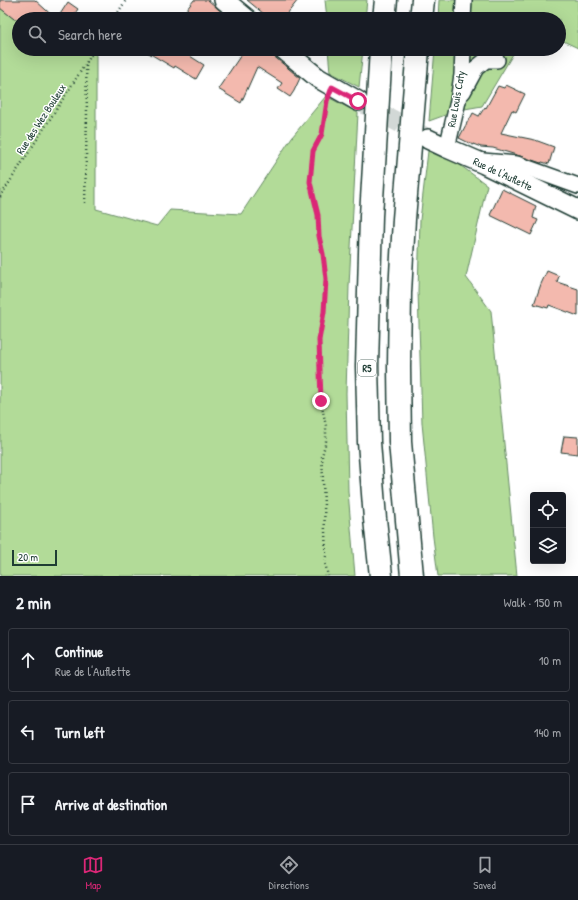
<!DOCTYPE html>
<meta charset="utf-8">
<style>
body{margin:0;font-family:"Patrick Hand",sans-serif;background:#20242c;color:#f1f3f6}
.controls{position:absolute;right:12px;bottom:12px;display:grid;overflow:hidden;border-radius:4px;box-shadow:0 4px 16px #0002}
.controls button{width:36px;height:36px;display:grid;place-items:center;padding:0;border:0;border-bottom:1px solid #363941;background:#171b24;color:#f1f3f6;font:20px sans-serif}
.scale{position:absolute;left:12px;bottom:10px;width:45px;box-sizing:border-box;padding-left:4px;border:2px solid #1f3d34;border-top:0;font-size:11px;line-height:14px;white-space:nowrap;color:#1f3d34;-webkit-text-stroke:3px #fff;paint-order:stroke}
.stop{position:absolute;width:12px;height:12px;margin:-9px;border:3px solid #db2777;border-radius:50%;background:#fff}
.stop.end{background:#db2777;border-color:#fff;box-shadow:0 1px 4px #0008}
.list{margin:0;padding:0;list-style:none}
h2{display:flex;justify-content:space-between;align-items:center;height:52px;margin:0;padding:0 16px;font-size:17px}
h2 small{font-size:13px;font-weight:400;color:#9ea1a6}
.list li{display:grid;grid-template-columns:26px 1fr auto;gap:12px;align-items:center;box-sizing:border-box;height:64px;margin:0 8px 8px;padding:0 8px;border:1px solid #363941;border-radius:4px}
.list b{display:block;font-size:15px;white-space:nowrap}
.list p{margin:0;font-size:13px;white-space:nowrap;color:#9ea1a6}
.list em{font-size:13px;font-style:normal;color:#9ea1a6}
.icon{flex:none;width:22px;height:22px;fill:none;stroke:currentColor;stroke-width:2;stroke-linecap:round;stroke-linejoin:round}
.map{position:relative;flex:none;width:578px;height:576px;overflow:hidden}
.search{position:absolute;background:#171b24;box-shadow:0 4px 16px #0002;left:12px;right:12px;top:12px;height:44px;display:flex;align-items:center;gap:10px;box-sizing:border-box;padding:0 14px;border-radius:22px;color:#9ea1a6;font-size:15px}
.sheet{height:268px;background:#171b24}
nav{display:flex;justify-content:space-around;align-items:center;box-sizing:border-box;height:56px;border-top:1px solid #363941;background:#171b24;font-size:11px;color:#9ea1a6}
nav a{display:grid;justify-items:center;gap:2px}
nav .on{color:#db2777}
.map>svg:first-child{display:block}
.green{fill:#b2db98;stroke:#688c66}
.building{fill:#f3b9ae;stroke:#1f3d34}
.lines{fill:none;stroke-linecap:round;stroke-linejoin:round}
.tertiary-tunnel{stroke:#d2d8d6;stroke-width:19;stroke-dasharray:19 10;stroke-linecap:butt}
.minor-casing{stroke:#1f3d34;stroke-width:18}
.tertiary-casing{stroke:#1f3d34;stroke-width:22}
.motorway-casing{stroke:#1f3d34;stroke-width:25}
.path{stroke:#1f3d34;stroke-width:2.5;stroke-dasharray:1 3;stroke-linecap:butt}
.minor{stroke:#fff;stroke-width:15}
.tertiary{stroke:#fff;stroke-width:19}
.motorway{stroke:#fff;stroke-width:22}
.route{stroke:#db2777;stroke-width:5}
.labels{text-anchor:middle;stroke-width:3;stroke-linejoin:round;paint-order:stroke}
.shield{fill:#fff;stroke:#627771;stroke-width:1}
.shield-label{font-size:10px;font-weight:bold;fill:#1f3d34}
.street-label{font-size:11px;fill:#1f3d34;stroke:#fff}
</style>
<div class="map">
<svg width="578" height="576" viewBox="0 0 578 576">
<rect width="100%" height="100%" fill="#fff"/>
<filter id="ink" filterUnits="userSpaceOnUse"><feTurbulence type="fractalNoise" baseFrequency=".025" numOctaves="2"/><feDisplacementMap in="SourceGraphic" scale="8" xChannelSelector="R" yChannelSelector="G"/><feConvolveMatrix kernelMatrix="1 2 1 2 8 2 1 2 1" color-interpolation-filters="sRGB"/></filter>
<g filter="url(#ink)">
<g class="green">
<path d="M 0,0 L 19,19 L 19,49 L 88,49 L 96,55 L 96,209 L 157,226 L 170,210 L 241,214 L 292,137 L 326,96 L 358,113 L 349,286 L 346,393 L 348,491 L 355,576 L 0,576 Z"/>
<path d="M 325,0 L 367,0 L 365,19 L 327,19 Z"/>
<path d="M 439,0 L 578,0 L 578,48 L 559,39 L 559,19 L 438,19 Z"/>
<path d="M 328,49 L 363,49 L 359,87 L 330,72 Z"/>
<path d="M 435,49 L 516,49 L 482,106 L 459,110 L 429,121 Z"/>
<path d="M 428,151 L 453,160 L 487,185 L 466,277 L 491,311 L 517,576 L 438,576 L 433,537 L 422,423 L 418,291 L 420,220 Z"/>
</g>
<g class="building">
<path d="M 0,0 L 35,0 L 56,19 L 14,19 L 0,8 Z"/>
<path d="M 194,0 L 208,0 L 230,19 L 179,19 Z"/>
<path d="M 247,0 L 298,0 L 283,19 L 270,19 Z"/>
<path d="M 68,2 L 78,9 L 71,19 L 57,19 Z"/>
<path d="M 142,49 L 179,49 L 204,65 L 196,79 L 175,66 L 174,68 Z"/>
<path d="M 245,49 L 265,49 L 300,78 L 294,91 L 290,97 L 278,89 L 282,83 L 257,67 L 241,103 L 218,89 Z"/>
<path d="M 506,85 L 525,94 L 516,112 L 512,110 L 501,133 L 535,140 L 554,147 L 549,164 L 542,162 L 541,163 L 520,156 L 493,148 L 481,147 L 473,144 L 473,145 L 459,138 L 469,119 L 470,119 L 473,113 L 479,116 L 485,107 L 486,108 L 498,86 L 504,88 Z"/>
<path d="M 502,189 L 536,206 L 533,218 L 538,220 L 531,235 L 490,215 Z"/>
<path d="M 547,271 L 559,276 L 557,282 L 578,289 L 578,316 L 549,305 L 548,308 L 534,304 L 541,284 Z"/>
<path d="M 564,436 L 578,437 L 578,454 L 561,452 Z"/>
</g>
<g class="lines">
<path class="tertiary-tunnel" d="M 358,101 L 424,136"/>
<g class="minor-casing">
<g id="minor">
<path d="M 463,19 L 464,0"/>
<path d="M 463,92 L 476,68 L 486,60 L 497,60"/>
<path d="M 447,148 L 458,101 L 462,75 L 463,49"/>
<path d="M 483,161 L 517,164 L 578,186"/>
</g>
</g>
<g class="tertiary-casing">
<g id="tertiary">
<path d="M 224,0 L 247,19"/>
<path d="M 283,49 L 318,78 L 358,101"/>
<path d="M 428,139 L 447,148 L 484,164 L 578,210"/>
</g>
</g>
<g class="motorway-casing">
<g id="motorway">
<path d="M 384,19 L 386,0"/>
<path d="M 421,19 L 423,0"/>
<path d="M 381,576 L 375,519 L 369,442 L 367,366 L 371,216 L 381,49"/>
<path d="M 412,576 L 400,442 L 399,367 L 400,293 L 404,219 L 418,49"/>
</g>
</g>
<g class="path">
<path d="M 114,19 L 126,0"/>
<path d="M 327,102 L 322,134 L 313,151 L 310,182 L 318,215 L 319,236 L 323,254 L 326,279 L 324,311 L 319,340 L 321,401 L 326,426 L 326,441 L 322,456 L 326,556 L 325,563 L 328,576"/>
<path d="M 0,197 L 95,49"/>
<path d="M 85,203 L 87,113 L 86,64"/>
</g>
<use href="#minor" class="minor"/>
<use href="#tertiary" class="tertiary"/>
<use href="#motorway" class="motorway"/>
</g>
</g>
<g class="lines" filter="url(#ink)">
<path class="route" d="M 321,401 L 319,340 L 324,312 L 326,279 L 323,254 L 319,236 L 318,215 L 310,182 L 313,151 L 322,134 L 327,101 L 332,87 L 358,101"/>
</g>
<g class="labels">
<rect class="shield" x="358" y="360" width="18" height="16" rx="3"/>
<g class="shield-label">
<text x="367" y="372">R5</text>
</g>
<g class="street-label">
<text transform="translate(456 99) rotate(-80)" y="4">Rue Louis Caty</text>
<text transform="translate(41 119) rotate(-57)" y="4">Rue des Wez Bouleux</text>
<text transform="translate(503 174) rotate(25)" y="4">Rue de l'Auflette</text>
</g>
</g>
</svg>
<div class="controls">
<button><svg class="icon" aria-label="locate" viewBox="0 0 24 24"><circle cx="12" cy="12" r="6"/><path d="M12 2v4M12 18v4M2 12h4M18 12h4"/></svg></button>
<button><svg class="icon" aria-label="layers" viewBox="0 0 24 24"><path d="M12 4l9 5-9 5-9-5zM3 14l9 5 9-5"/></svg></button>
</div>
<div class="scale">20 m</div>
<div class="stop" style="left:358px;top:101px"></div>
<div class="stop end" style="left:321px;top:401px"></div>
<div class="search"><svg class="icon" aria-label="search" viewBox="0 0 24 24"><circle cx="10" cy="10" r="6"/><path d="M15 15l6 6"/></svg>Search here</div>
</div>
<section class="sheet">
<h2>2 min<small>Walk · 150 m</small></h2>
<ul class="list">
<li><svg class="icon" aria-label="ahead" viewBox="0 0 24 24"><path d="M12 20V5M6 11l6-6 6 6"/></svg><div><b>Continue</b><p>Rue de l'Auflette</p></div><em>10 m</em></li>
<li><svg class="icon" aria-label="left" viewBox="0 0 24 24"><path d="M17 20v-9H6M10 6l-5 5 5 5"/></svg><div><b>Turn left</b></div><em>140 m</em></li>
<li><svg class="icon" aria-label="arrive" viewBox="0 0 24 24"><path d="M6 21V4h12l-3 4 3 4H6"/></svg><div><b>Arrive at destination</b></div></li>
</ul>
</section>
<nav>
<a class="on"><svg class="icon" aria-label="map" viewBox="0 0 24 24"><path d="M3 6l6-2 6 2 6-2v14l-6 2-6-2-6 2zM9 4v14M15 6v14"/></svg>Map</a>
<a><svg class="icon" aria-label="directions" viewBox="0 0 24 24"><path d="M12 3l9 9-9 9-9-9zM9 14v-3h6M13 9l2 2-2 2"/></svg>Directions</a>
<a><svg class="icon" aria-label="saved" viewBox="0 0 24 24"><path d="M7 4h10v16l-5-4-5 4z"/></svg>Saved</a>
</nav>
